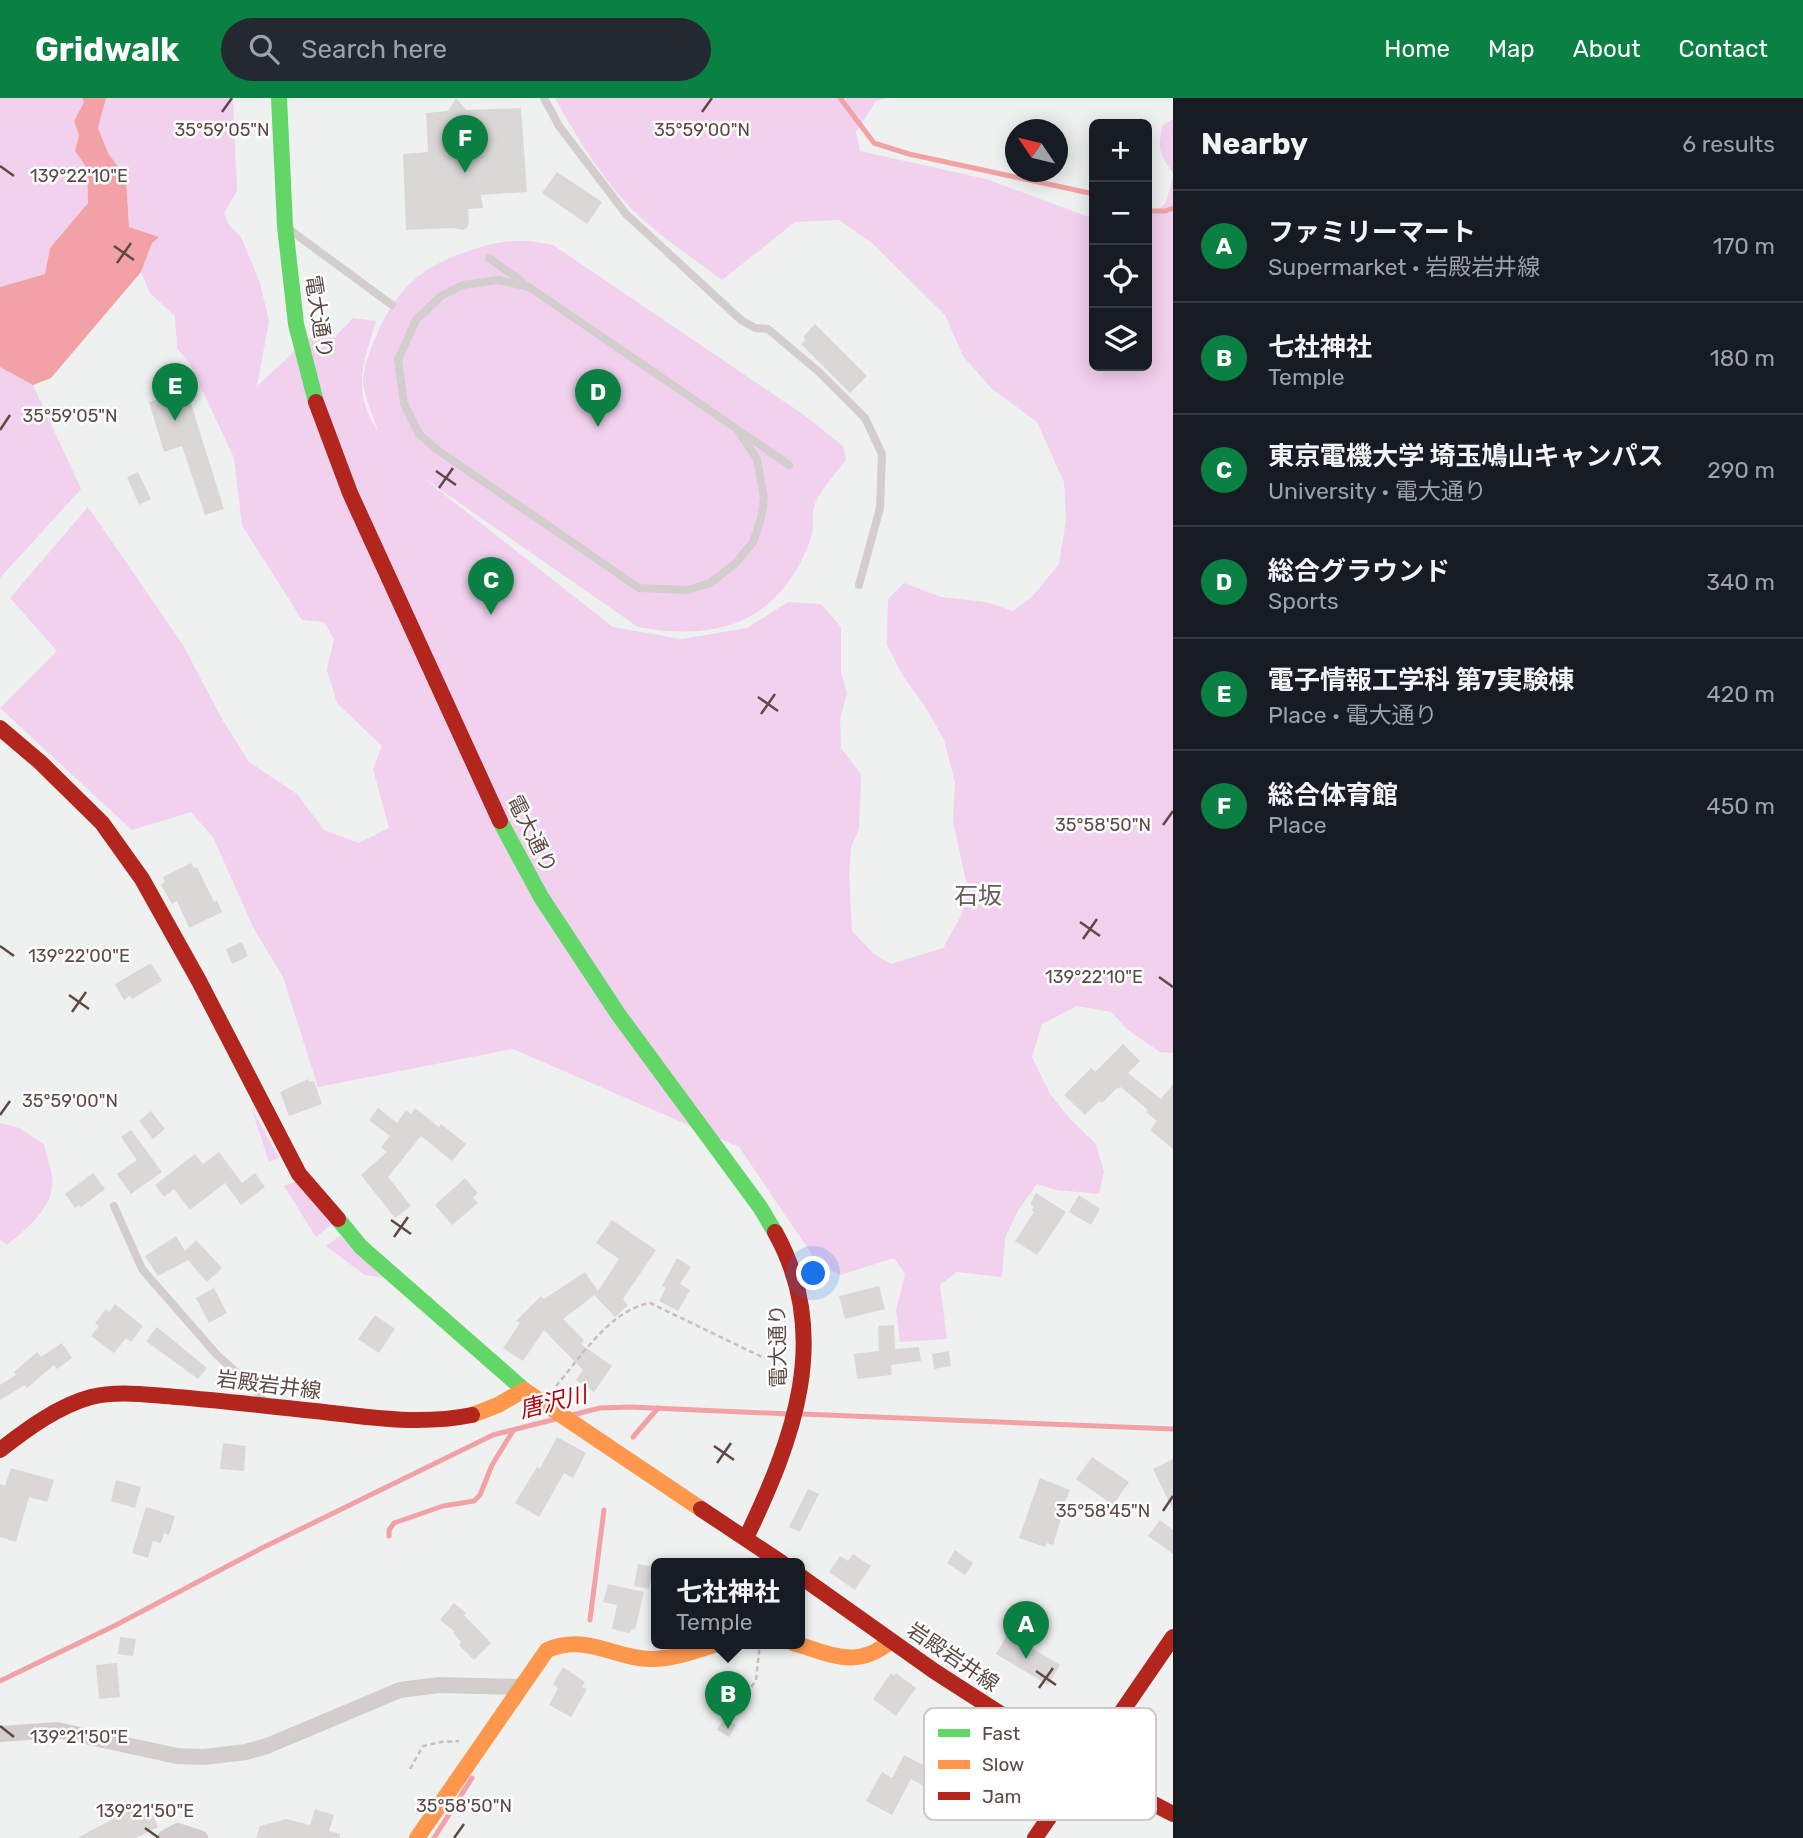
<!DOCTYPE html>
<meta charset="utf-8">
<style>
body{margin:0;font-family:Rubik,"Noto Sans JP",sans-serif;background:#242831;color:#f1f3f6}
.controls{position:absolute;right:21px;top:21px;display:grid;overflow:hidden;border-radius:10px;box-shadow:0 4px 18px #0003}
.controls button{width:63px;height:63px;display:grid;place-items:center;padding:0;border:0;border-bottom:2px solid #363941;background:#171b24;color:#f1f3f6;font:35px sans-serif}
.compass{position:absolute;left:1005px;top:21px;width:63px;height:63px;border-radius:50%;background:#171b24;box-shadow:0 4px 18px #0003;rotate:305deg}
.you{position:absolute;left:814px;top:1176px;width:24px;height:24px;margin:-18px;border:5px solid #fff;border-radius:50%;background:#1a73e8;box-shadow:0 0 0 10px #1a73e833}
.badge{display:grid;place-items:center;width:46px;height:46px;border-radius:50%;background:#0b8043;color:#fff;font-size:23px;font-weight:700}
.pin{position:absolute;translate:-50% -58px;filter:drop-shadow(0 2px 4px #0008)}
.pin::after{content:'';position:absolute;top:37px;width:24px;height:21px;background:inherit;clip-path:polygon(0 0,100% 0,50% 100%)}
.popup{position:absolute;left:651px;top:1460px;width:154px;height:91px;box-sizing:border-box;display:grid;place-content:center;border-radius:10px;background:#171b24;filter:drop-shadow(0 2px 5px #0005);font-size:23px;white-space:nowrap;color:#9ea1a6}
.popup b{font-size:26px;color:#f1f3f6}
.popup::after{content:'';position:absolute;left:50%;top:100%;margin-left:-14px;border:14px solid transparent;border-top-color:#171b24}
.list{margin:0;padding:0;list-style:none}
h2{display:flex;justify-content:space-between;align-items:center;height:91px;margin:0;padding:0 28px;font-size:30px}
h2 small{font-size:23px;font-weight:400;color:#9ea1a6}
.list li{display:grid;grid-template-columns:46px 1fr auto;gap:21px;align-items:center;box-sizing:border-box;height:112px;padding:0 28px;border-top:2px solid #363941}
.list b{display:block;font-size:26px;white-space:nowrap}
.list p{margin:0;font-size:23px;white-space:nowrap;color:#9ea1a6}
.list em{font-size:23px;font-style:normal;color:#9ea1a6}
.icon{flex:none;width:38px;height:38px;fill:none;stroke:currentColor;stroke-width:2;stroke-linecap:round;stroke-linejoin:round}
.map{position:relative;flex:none;width:1173px;height:1740px;overflow:hidden}
header{display:flex;align-items:center;gap:42px;box-sizing:border-box;height:98px;padding:0 35px;background:#0b8043;color:#fff}
header strong{font-size:33px}
nav{display:flex;gap:38px;margin-inline-start:auto;font-size:24px}
.search{width:490px;height:63px;background:#242831;display:flex;align-items:center;gap:18px;box-sizing:border-box;padding:0 24px;border-radius:38px;color:#9ea1a6;font-size:26px}
main{display:flex}
aside{flex:1;background:#171b24}
.map>svg:first-child{display:block}
.green{fill:#f1d1ee}
.water{fill:#f2a2a6}
.lines{fill:none;stroke-linecap:round;stroke-linejoin:round}
.stream{stroke:#f2a2a6;stroke-width:5}
.building{fill:#d9d8d7}
.path{stroke:#cabbc4;stroke-width:2.5;stroke-dasharray:5 3.5;stroke-linecap:butt}
.lane{stroke:#d3cecd;stroke-width:8}
.street{stroke:#d3cecd;stroke-width:16}
.fast{stroke:#63d668;stroke-width:16}
.slow{stroke:#ff974d;stroke-width:16}
.jam{stroke:#b3261e;stroke-width:16}
.ticks{fill:none;stroke:#5e4a45;stroke-width:2.5}
.labels{text-anchor:middle;stroke-width:5;stroke-linejoin:round;paint-order:stroke}
.street-label{font-size:21px;fill:#5e4a45;stroke:#fff}
.water-label{font-size:23px;font-style:italic;fill:#b50009;stroke:#fff}
.quarter-label{font-size:24px;fill:#645d5a;stroke:#fff}
.key{fill:#fff;stroke:#cfc9c7;stroke-width:2}
.key-label{font-size:19px;fill:#5e4a45}
.ticks-label{font-size:18px;text-anchor:middle;fill:#5e4a45;stroke:#fff;stroke-width:5;stroke-linejoin:round;paint-order:stroke}
</style>
<header>
<strong>Gridwalk</strong>
<div class="search"><svg class="icon" aria-label="search" viewBox="0 0 24 24"><circle cx="10" cy="10" r="6"/><path d="M15 15l6 6"/></svg>Search here</div>
<nav><a>Home</a><a>Map</a><a>About</a><a>Contact</a></nav>
</header>
<main>
<div class="map">
<svg width="1173" height="1740" viewBox="0 0 1173 1740">
<rect width="100%" height="100%" fill="#eff0f0"/>
<g class="green">
<path d="M 0,0 L 82,0 L 84,4 L 74,23 L 79,37 L 75,53 L 87,70 L 88,105 L 50,150 L 45,176 L 0,189 Z"/>
<path d="M 106,0 L 233,0 L 237,93 L 224,115 L 229,127 L 241,139 L 260,185 L 269,223 L 257,288 L 315,235 L 334,240 L 353,220 L 376,223 C 363,268 351,290 378,334 C 374,318 364,300 363,283 C 363,271 370,252 375,241 C 395,193 419,169 469,153 C 500,142 521,140 553,147 L 804,317 L 843,348 L 846,362 C 838,372 818,396 815,406 C 811,417 815,430 810,443 C 779,524 719,544 638,529 L 422,379 L 613,529 L 681,541 L 747,530 L 788,504 L 821,506 L 841,529 L 841,574 L 847,595 L 840,622 L 841,650 L 861,676 L 859,731 L 851,749 L 849,775 L 852,833 L 874,856 L 891,866 L 943,850 L 962,816 L 967,788 L 953,723 L 955,684 L 944,642 L 926,610 L 903,578 L 887,547 L 888,501 L 904,485 L 941,499 L 986,504 L 1013,513 L 1033,498 L 1059,466 L 1066,422 L 1064,384 L 1037,324 L 991,290 L 963,258 L 945,217 L 872,145 L 839,122 L 795,124 L 722,182 C 689,157 653,134 625,104 C 598,74 574,35 555,0 L 888,0 L 876,3 L 856,34 L 860,53 L 986,81 L 1086,118 L 1094,118 L 1094,268 L 1147,268 L 1147,117 L 1155,116 L 1166,104 L 1173,79 L 1173,955 L 1160,954 L 1128,932 L 1111,914 L 1077,908 L 1042,926 L 1032,959 L 1050,996 L 1070,1021 L 1096,1046 L 1104,1074 L 1099,1096 L 1056,1092 L 1037,1086 L 1019,1111 L 1005,1140 L 1002,1179 L 957,1174 L 940,1187 L 947,1241 L 900,1244 L 896,1212 L 905,1176 L 894,1160 L 840,1177 L 817,1164 L 739,1049 L 513,951 L 318,989 L 283,879 L 253,829 L 213,739 L 191,714 L 132,732 L 0,610 L 57,553 L 10,500 L 88,409 L 183,547 L 222,621 L 249,664 L 297,696 L 324,732 L 359,745 L 389,730 L 373,671 L 382,648 L 337,605 L 327,572 L 334,541 L 324,524 L 302,522 L 242,427 L 234,360 L 190,266 L 177,250 L 175,218 L 150,195 L 141,174 L 152,145 L 129,129 L 126,80 L 108,55 L 98,30 Z"/>
<path d="M 1173,21 L 1173,75 C 1159,56 1158,51 1162,28 Z"/>
<path d="M 0,269 L 33,287 L 81,391 L 0,480 Z"/>
<path d="M 251,1009 L 279,1060 L 269,1064 Z"/>
<path d="M 0,1025 L 19,1030 L 44,1046 C 46,1057 51,1068 52,1079 C 56,1108 27,1130 7,1147 L 0,1141 Z"/>
<path d="M 297,1083 L 331,1127 L 316,1139 L 284,1088 Z"/>
<path d="M 340,1138 L 383,1180 L 365,1177 L 326,1148 Z"/>
</g>
<path class="water" d="M 82,0 L 106,0 L 98,30 L 108,55 L 126,80 L 129,129 L 159,139 L 152,145 L 141,174 L 51,280 L 33,287 L 0,269 L 0,189 L 45,176 L 50,150 L 88,105 L 87,70 L 75,53 L 79,37 L 74,23 L 84,4 Z"/>
<g class="lines">
<g class="stream">
<path d="M 840,0 L 874,45 L 909,56 L 1094,96"/>
<path d="M 1147,113 L 1165,113 L 1173,110"/>
<path d="M 802,1316 L 1173,1331"/>
<path d="M 572,1317 L 600,1310 L 630,1309 L 789,1316"/>
<path d="M 633,1339 L 658,1310"/>
<path d="M 389,1438 L 389,1432 L 394,1425 L 443,1408 L 474,1403 L 480,1397 L 492,1367 L 513,1333"/>
<path d="M 590,1522 L 604,1412"/>
<path d="M 0,1583 L 116,1527 L 262,1450 L 493,1337 L 556,1321"/>
<path d="M 434,1740 L 472,1680"/>
</g>
</g>
<g class="building">
<path d="M 456,0 L 466,12 L 521,10 L 527,94 L 481,97 L 483,110 L 468,111 L 469,125 L 467,130 L 463,132 L 453,130 L 406,132 L 403,56 L 428,54 L 426,15 L 448,13 Z"/>
<path d="M 557,74 L 602,104 L 587,126 L 542,95 Z"/>
<path d="M 815,226 L 867,278 L 850,295 L 801,246 L 806,242 L 803,239 Z"/>
<path d="M 187,293 L 224,411 L 205,417 L 182,348 L 164,354 L 149,304 Z"/>
<path d="M 138,374 L 151,401 L 139,407 L 127,379 Z"/>
<path d="M 191,765 L 194,770 L 197,769 L 214,804 L 217,802 L 222,814 L 189,830 L 177,803 L 172,806 L 161,787 L 165,784 L 163,779 Z"/>
<path d="M 242,844 L 248,858 L 232,866 L 226,851 Z"/>
<path d="M 151,865 L 162,883 L 132,901 L 130,898 L 124,902 L 115,886 Z"/>
<path d="M 1123,946 L 1140,963 L 1128,975 L 1161,1001 L 1173,986 L 1173,1051 L 1150,1032 L 1157,1023 L 1146,1014 L 1148,1012 L 1121,989 L 1118,991 L 1117,990 L 1102,1005 L 1099,1003 L 1085,1017 L 1064,997 L 1091,970 L 1095,974 Z"/>
<path d="M 308,981 L 309,984 L 314,983 L 322,1006 L 289,1018 L 280,994 Z"/>
<path d="M 378,1010 L 397,1025 L 406,1012 L 411,1016 L 415,1010 L 439,1029 L 441,1026 L 466,1046 L 452,1063 L 421,1038 L 388,1079 L 411,1108 L 395,1120 L 361,1077 L 387,1054 L 381,1049 L 390,1038 L 369,1022 Z"/>
<path d="M 151,1013 L 165,1031 L 153,1041 L 139,1023 Z"/>
<path d="M 131,1032 L 162,1074 L 131,1096 L 117,1076 L 137,1062 L 121,1039 Z"/>
<path d="M 219,1054 L 242,1085 L 255,1075 L 265,1089 L 241,1107 L 225,1085 L 190,1112 L 174,1091 L 164,1099 L 155,1087 L 195,1056 L 203,1066 Z"/>
<path d="M 93,1075 L 105,1091 L 80,1110 L 79,1107 L 75,1110 L 65,1096 Z"/>
<path d="M 465,1080 L 478,1095 L 473,1100 L 478,1105 L 452,1127 L 435,1107 Z"/>
<path d="M 1036,1095 L 1066,1114 L 1037,1157 L 1015,1143 L 1034,1114 L 1032,1112 L 1034,1109 L 1030,1106 Z"/>
<path d="M 1079,1097 L 1100,1111 L 1091,1127 L 1069,1114 Z"/>
<path d="M 612,1122 L 656,1152 L 623,1201 L 628,1207 L 615,1219 L 595,1198 L 596,1196 L 563,1221 L 584,1242 L 581,1246 L 612,1268 L 594,1294 L 576,1282 L 583,1272 L 544,1232 L 523,1263 L 503,1250 L 520,1225 L 516,1223 L 541,1198 L 544,1201 L 585,1174 L 598,1193 L 619,1161 L 596,1145 Z"/>
<path d="M 176,1138 L 185,1153 L 196,1142 L 222,1170 L 207,1184 L 188,1162 L 158,1178 L 145,1158 Z"/>
<path d="M 677,1160 L 691,1169 L 680,1186 L 690,1192 L 678,1213 L 659,1203 L 666,1190 L 662,1188 Z"/>
<path d="M 879,1188 L 885,1211 L 845,1221 L 839,1198 Z"/>
<path d="M 214,1190 L 227,1215 L 209,1225 L 196,1200 Z"/>
<path d="M 115,1206 L 143,1228 L 131,1244 L 126,1240 L 114,1255 L 91,1238 L 99,1228 L 95,1225 L 106,1211 L 109,1214 Z"/>
<path d="M 375,1217 L 395,1231 L 379,1255 L 358,1241 Z"/>
<path d="M 894,1227 L 895,1251 L 919,1249 L 921,1263 L 891,1267 L 892,1277 L 857,1281 L 854,1256 L 879,1253 L 878,1228 Z"/>
<path d="M 157,1229 L 207,1270 L 198,1281 L 146,1243 Z"/>
<path d="M 62,1245 L 72,1260 L 57,1271 L 54,1267 L 27,1290 L 25,1287 L 0,1302 L 0,1287 L 16,1277 L 14,1274 L 37,1254 L 41,1259 Z"/>
<path d="M 949,1253 L 951,1268 L 934,1271 L 932,1256 Z"/>
<path d="M 557,1339 L 586,1355 L 573,1380 L 564,1375 L 539,1419 L 515,1405 L 537,1369 L 540,1371 Z"/>
<path d="M 223,1345 L 246,1348 L 244,1373 L 220,1371 Z"/>
<path d="M 1092,1359 L 1129,1384 L 1113,1407 L 1076,1381 Z"/>
<path d="M 1173,1361 L 1173,1412 L 1153,1371 Z"/>
<path d="M 11,1370 L 54,1382 L 47,1404 L 29,1399 L 16,1444 L 0,1439 L 0,1386 L 5,1388 Z"/>
<path d="M 1040,1380 L 1070,1392 L 1059,1417 L 1062,1418 L 1053,1447 L 1047,1445 L 1045,1449 L 1019,1440 Z"/>
<path d="M 116,1382 L 141,1389 L 135,1410 L 111,1403 Z"/>
<path d="M 808,1391 L 819,1396 L 800,1434 L 789,1429 Z"/>
<path d="M 146,1409 L 175,1418 L 169,1437 L 164,1435 L 161,1445 L 153,1443 L 148,1460 L 132,1455 Z"/>
<path d="M 1160,1422 L 1173,1432 L 1173,1456 L 1148,1438 Z"/>
<path d="M 955,1452 L 973,1465 L 965,1477 L 947,1465 Z"/>
<path d="M 853,1456 L 871,1468 L 855,1492 L 829,1474 L 840,1458 L 848,1463 Z"/>
<path d="M 638,1466 L 654,1469 L 649,1491 L 634,1488 Z"/>
<path d="M 608,1486 L 644,1494 L 635,1532 L 632,1531 L 629,1535 L 612,1531 L 617,1507 L 603,1504 Z"/>
<path d="M 454,1505 L 466,1515 L 464,1517 L 491,1545 L 474,1562 L 459,1547 L 461,1544 L 453,1535 L 455,1534 L 440,1522 Z"/>
<path d="M 1008,1536 L 1060,1567 L 1048,1587 L 996,1556 Z"/>
<path d="M 120,1539 L 136,1541 L 133,1558 L 118,1556 Z"/>
<path d="M 117,1565 L 120,1599 L 99,1601 L 96,1567 Z"/>
<path d="M 563,1569 L 585,1584 L 582,1589 L 587,1591 L 571,1619 L 549,1607 L 558,1590 L 553,1586 Z"/>
<path d="M 891,1575 L 894,1578 L 896,1575 L 916,1590 L 896,1618 L 873,1601 Z"/>
<path d="M 724,1620 L 736,1627 L 729,1639 L 717,1632 Z"/>
<path d="M 954,1625 L 1015,1667 L 1004,1684 L 943,1642 Z"/>
<path d="M 904,1657 L 938,1675 L 929,1691 L 911,1681 L 892,1717 L 866,1703 L 882,1674 L 892,1680 Z"/>
<path d="M 132,1711 L 136,1717 L 143,1714 L 145,1719 L 152,1716 L 158,1729 L 136,1740 L 77,1740 Z"/>
<path d="M 315,1711 L 334,1717 L 329,1733 L 340,1736 L 340,1740 L 256,1740 L 260,1728 L 286,1721 L 310,1727 Z"/>
</g>
<g class="lines">
<g class="path">
<path d="M 556,1288 C 581,1259 610,1212 650,1205 L 762,1259 L 782,1261"/>
<path d="M 737,1610 L 756,1582 L 760,1545"/>
<path d="M 410,1671 L 423,1648 L 441,1644 L 459,1643"/>
</g>
<g class="lane">
<path d="M 544,0 L 559,28 L 626,116 L 741,222 L 755,230 L 768,231 L 819,274 L 865,320 L 882,356 L 880,410 L 859,487"/>
<path d="M 290,132 L 392,207"/>
<path d="M 489,160 L 521,183"/>
<path d="M 498,182 L 529,189 L 737,331 L 757,361 L 764,400 L 761,421 L 753,444 L 736,465 L 710,485 L 688,492 L 639,490 L 436,351 L 419,336 L 404,306 L 398,262 L 416,222 L 441,198 L 463,187 Z"/>
<path d="M 743,335 L 789,367"/>
<path d="M 114,1108 L 142,1171 L 217,1257 L 252,1288 L 264,1303"/>
</g>
<g class="street">
<path d="M 0,1636 L 57,1632 L 177,1658 L 204,1659 L 246,1654 L 267,1648 L 400,1592 L 439,1587 L 520,1589"/>
<path d="M 165,1740 L 178,1733 L 200,1740"/>
</g>
<g class="fast">
<path d="M 279,0 L 285,128 L 296,226 L 316,304"/>
<path d="M 500,723 L 541,799 L 618,916 L 760,1109 L 775,1134"/>
<path d="M 338,1121 L 361,1149 L 524,1292"/>
</g>
<g class="slow">
<path d="M 472,1317 L 498,1307 L 524,1292 L 701,1411"/>
<path d="M 793,1545 C 831,1556 857,1572 891,1543"/>
<path d="M 417,1740 L 547,1552 C 587,1535 614,1561 652,1561 C 676,1561 699,1551 721,1545"/>
</g>
<g class="jam">
<path d="M 316,304 L 350,395 L 500,723"/>
<path d="M 0,630 L 40,664 L 102,725 L 142,781 L 199,883 L 299,1076 L 338,1121"/>
<path d="M 0,1352 C 27,1331 58,1308 91,1299 C 119,1292 148,1297 176,1299 C 226,1303 275,1309 324,1314 C 373,1320 422,1327 472,1317"/>
<path d="M 701,1411 L 782,1465"/>
<path d="M 746,1440 C 793,1342 833,1238 775,1134"/>
<path d="M 800,1478 L 934,1573 L 1085,1670 L 1173,1716"/>
<path d="M 1035,1740 L 1173,1539"/>
</g>
</g>
<path class="ticks" d="M 222,14 L 232,0M 702,14 L 712,0M 0,68 L 14,78M 114,148 L 134,162M 117,165 L 131,145M 0,332 L 10,317M 436,373 L 456,387M 439,390 L 453,370M 758,599 L 778,613M 761,616 L 775,596M 1163,727 L 1173,713M 1080,824 L 1100,838M 1083,841 L 1097,821M 0,848 L 14,858M 1159,879 L 1173,889M 69,897 L 89,911M 72,914 L 86,894M 0,1017 L 10,1003M 391,1122 L 411,1136M 394,1139 L 408,1119M 714,1348 L 734,1362M 717,1365 L 731,1345M 1163,1413 L 1173,1398M 1036,1573 L 1056,1587M 1039,1590 L 1053,1570M 0,1628 L 14,1639M 145,1730 L 159,1740M 454,1740 L 464,1726"/>
<g class="labels">
<g class="street-label">
<text transform="translate(319 219) rotate(81)" y="7">電大通り</text>
<text transform="translate(532 736) rotate(63)" y="7">電大通り</text>
<text transform="translate(778 1248) rotate(-91)" y="7">電大通り</text>
<text transform="translate(269 1287) rotate(7)" y="7">岩殿岩井線</text>
<text transform="translate(953 1559) rotate(34)" y="7">岩殿岩井線</text>
</g>
<g class="water-label">
<text transform="translate(553 1304) rotate(-14)" y="8">唐沢川</text>
</g>
<g class="quarter-label">
<text x="978" y="806">石坂</text>
</g>
</g>
<rect x="924" y="1610" width="232" height="112" rx="10" class="key"/>
<rect x="938" y="1631" width="32" height="8" fill="#63d668"/>
<rect x="938" y="1662" width="32" height="9" fill="#ff974d"/>
<rect x="938" y="1694" width="32" height="8" fill="#b3261e"/>
<g class="key-label">
<text x="982" y="1642">Fast</text>
<text x="982" y="1673">Slow</text>
<text x="982" y="1705">Jam</text>
</g>
<g class="ticks-label">
<text x="222" y="38">35°59'05"N</text>
<text x="702" y="38">35°59'00"N</text>
<text x="79" y="84">139°22'10"E</text>
<text x="70" y="324">35°59'05"N</text>
<text x="1103" y="733">35°58'50"N</text>
<text x="79" y="864">139°22'00"E</text>
<text x="1094" y="885">139°22'10"E</text>
<text x="70" y="1009">35°59'00"N</text>
<text x="1103" y="1419">35°58'45"N</text>
<text x="79" y="1645">139°21'50"E</text>
<text x="464" y="1714">35°58'50"N</text>
<text x="145" y="1719">139°21'50"E</text>
</g>
</svg>
<div class="controls">
<button>+</button>
<button>−</button>
<button><svg class="icon" aria-label="locate" viewBox="0 0 24 24"><circle cx="12" cy="12" r="6"/><path d="M12 2v4M12 18v4M2 12h4M18 12h4"/></svg></button>
<button><svg class="icon" aria-label="layers" viewBox="0 0 24 24"><path d="M12 4l9 5-9 5-9-5zM3 14l9 5 9-5"/></svg></button>
</div>
<svg class="compass" viewBox="-18 -18 36 36"><path d="M0-13l5 13h-10z" fill="#e53935"/><path d="M0 13l5-13h-10z" fill="#9ea1a6"/></svg>
<div class="you"></div>
<div class="pin badge" style="left:1026px;top:1561px">A</div>
<div class="pin badge" style="left:728px;top:1631px">B</div>
<div class="popup"><b>七社神社</b>Temple</div>
<div class="pin badge" style="left:491px;top:517px">C</div>
<div class="pin badge" style="left:598px;top:329px">D</div>
<div class="pin badge" style="left:175px;top:323px">E</div>
<div class="pin badge" style="left:465px;top:75px">F</div>
</div>
<aside>
<h2>Nearby<small>6 results</small></h2>
<ul class="list">
<li><span class="badge">A</span><div><b>ファミリーマート</b><p>Supermarket · 岩殿岩井線</p></div><em>170 m</em></li>
<li><span class="badge">B</span><div><b>七社神社</b><p>Temple</p></div><em>180 m</em></li>
<li><span class="badge">C</span><div><b>東京電機大学 埼玉鳩山キャンパス</b><p>University · 電大通り</p></div><em>290 m</em></li>
<li><span class="badge">D</span><div><b>総合グラウンド</b><p>Sports</p></div><em>340 m</em></li>
<li><span class="badge">E</span><div><b>電子情報工学科 第7実験棟</b><p>Place · 電大通り</p></div><em>420 m</em></li>
<li><span class="badge">F</span><div><b>総合体育館</b><p>Place</p></div><em>450 m</em></li>
</ul>
</aside>
</main>
